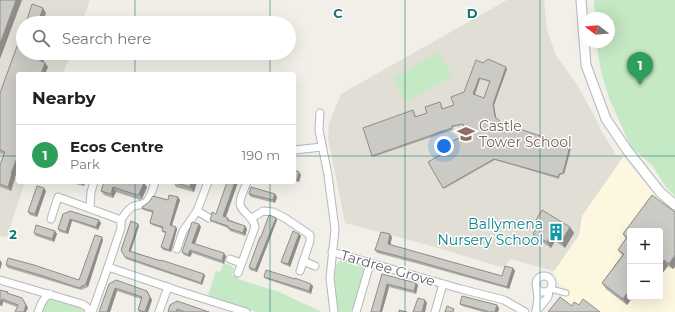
<!DOCTYPE html>
<meta charset="utf-8">
<style>
body{margin:0;font-family:Montserrat,sans-serif;background:#f2f2f2;color:#222}
.controls{position:absolute;right:12px;bottom:12px;display:grid;overflow:hidden;border-radius:4px;box-shadow:0 4px 16px #0002}
.controls button{width:36px;height:36px;display:grid;place-items:center;padding:0;border:0;border-bottom:1px solid #e0e0e0;background:#fff;color:#222;font:20px sans-serif}
.compass{position:absolute;left:579px;top:12px;width:36px;height:36px;border-radius:50%;background:#fff;box-shadow:0 4px 16px #0002;rotate:286deg}
.you{position:absolute;left:444px;top:146px;width:14px;height:14px;margin:-10px;border:3px solid #fff;border-radius:50%;background:#1a73e8;box-shadow:0 0 0 6px #1a73e833}
.badge{display:grid;place-items:center;width:26px;height:26px;border-radius:50%;background:#ea4335;color:#fff;font-size:13px;font-weight:700}
.pin{position:absolute;translate:-50% -33px;filter:drop-shadow(0 1px 2px #0008)}
.pin::after{content:'';position:absolute;top:21px;width:14px;height:12px;background:inherit;clip-path:polygon(0 0,100% 0,50% 100%)}
.list{margin:0;padding:0;list-style:none}
h2{display:flex;justify-content:space-between;align-items:center;height:52px;margin:0;padding:0 16px;font-size:17px}
h2 small{font-size:13px;font-weight:400;color:#767676}
.list li{display:grid;grid-template-columns:26px 1fr auto;gap:12px;align-items:center;box-sizing:border-box;height:60px;padding:0 16px;border-top:1px solid #e0e0e0}
.list b{display:block;font-size:15px;white-space:nowrap}
.list p{margin:0;font-size:13px;white-space:nowrap;color:#767676}
.list em{font-size:13px;font-style:normal;color:#767676}
.icon{flex:none;width:22px;height:22px;fill:none;stroke:currentColor;stroke-width:2;stroke-linecap:round;stroke-linejoin:round}
.map{position:relative;flex:none;width:675px;height:312px;overflow:hidden}
.search{position:absolute;background:#fff;box-shadow:0 4px 16px #0002;left:16px;top:16px;width:280px;height:44px;display:flex;align-items:center;gap:10px;box-sizing:border-box;padding:0 14px;border-radius:22px;color:#767676;font-size:15px}
.panel{position:absolute;background:#fff;box-shadow:0 4px 16px #0002;left:16px;top:72px;width:280px;height:112px;border-radius:4px}
.map>svg:first-child{display:block}
.commercial{fill:#fef7e0;fill-rule:evenodd}
.education{fill:#e1ded6}
.green{fill:#c5e8c5}
.lines{fill:none;stroke-linecap:round;stroke-linejoin:round}
.pedestrian-casing{stroke:#b5b8bc;stroke-width:7}
.minor-casing{stroke:#b5b8bc;stroke-width:9}
.tertiary-casing{stroke:#b5b8bc;stroke-width:11}
.pedestrian{stroke:#fff;stroke-width:5}
.minor{stroke:#fff;stroke-width:7}
.tertiary{stroke:#fff;stroke-width:9}
.wall{fill:#afaea9;fill-rule:evenodd}
.shaded-wall{fill:#8f8d8a}
.building{fill:#cccac5;stroke:#8f8d8a;fill-rule:evenodd}
.grid{fill:none;stroke:#0f766e;stroke-width:1;stroke-opacity:0.55}
.labels{text-anchor:middle;stroke-width:3;stroke-linejoin:round;paint-order:stroke}
.education-label{font-size:14px;fill:#785e54;stroke:#fff;text-anchor:start}
.culture-label{font-size:14px;fill:#0d838f;stroke:#fff;text-anchor:end}
.street-label{font-size:14px;fill:#5f6368;stroke:#fff}
.grid-label{font-size:13px;text-anchor:middle;font-weight:bold;fill:#0f766e;stroke:#fff;stroke-width:3;stroke-linejoin:round;paint-order:stroke}
</style>
<div class="map">
<svg width="675" height="312" viewBox="0 0 675 312">
<rect width="100%" height="100%" fill="#f1efe8"/>
<path class="commercial" d="M 623,157 L 650,189 L 675,209 L 675,312 L 550,312 L 568,288 L 560,285 L 554,271 L 579,235 L 582,216 ZM 630,231 L 660,231 L 660,297 L 630,297 Z"/>
<g class="education">
<path d="M 0,0 L 90,0 L 82,23 L 23,23 L 23,53 L 71,53 L 63,74 L 18,74 L 18,182 L 25,182 L 7,237 L 0,236 Z"/>
<path d="M 507,0 L 544,0 L 547,29 L 556,56 L 576,83 L 596,119 L 601,130 L 616,155 L 623,157 L 582,216 L 579,235 L 554,271 L 510,259 L 505,267 L 497,266 L 428,245 L 345,223 L 328,138 L 329,123 L 341,94 Z"/>
</g>
<g class="green">
<path d="M 594,0 L 675,0 L 675,196 L 666,187 L 652,165 L 631,147 L 609,98 L 601,71 L 596,42 L 609,42 L 609,18 L 595,18 Z"/>
<path d="M 438,52 L 452,76 L 406,102 L 393,79 Z"/>
<path d="M 341,260 L 344,260 L 366,266 L 353,312 L 337,312 L 334,282 L 336,265 Z"/>
<path d="M 224,263 L 232,266 L 234,269 L 232,275 L 239,277 L 238,279 L 279,292 L 322,312 L 256,312 L 208,295 L 216,271 L 220,272 Z"/>
<path d="M 52,299 L 76,306 L 78,304 L 82,307 L 84,312 L 42,312 L 46,302 Z"/>
</g>
<g class="lines">
<g class="pedestrian-casing">
<path id="pedestrian" d="M 551,289 L 566,293"/>
</g>
<g class="minor-casing">
<g id="minor">
<path d="M 320,113 L 319,130 L 328,175 L 335,229 L 330,278 L 334,312"/>
<path d="M 294,150 L 322,147"/>
<path d="M 90,208 L 91,192 L 94,182"/>
<path d="M 197,211 L 209,218"/>
<path d="M 252,218 L 263,211 L 273,212 L 285,218 L 310,235 L 310,241 L 300,271"/>
<path d="M 51,219 L 58,197 L 121,220 L 121,228 L 108,267 L 92,312"/>
<path d="M 121,220 C 124,215 127,210 132,207 C 137,204 143,206 147,201 C 151,196 153,188 155,182"/>
<path d="M 177,249 L 183,231 L 197,211 L 208,182"/>
<path d="M 332,252 L 461,289 L 504,300 L 525,312"/>
<path d="M 230,259 L 241,263"/>
<path d="M 303,261 L 315,266"/>
<path d="M 108,267 L 179,291 L 246,312"/>
<path d="M 238,273 L 255,227 C 253,214 241,214 240,203 C 240,197 245,188 247,182"/>
<circle cx="544" cy="284" r="8"/>
<path d="M 0,280 L 82,304 C 86,306 88,307 89,312"/>
<path d="M 536,311 L 538,298 L 537,289"/>
<path d="M 38,312 C 41,304 43,298 50,294"/>
<path d="M 159,312 L 168,287"/>
<path d="M 356,312 L 370,264"/>
<path d="M 435,312 L 443,284"/>
<path d="M 536,312 L 548,297 L 549,291"/>
</g>
</g>
<g class="tertiary-casing">
<path id="tertiary" d="M 581,0 L 586,65 L 606,119 L 627,150 L 660,192 L 675,205"/>
</g>
<use href="#pedestrian" class="pedestrian"/>
<use href="#minor" class="minor"/>
<use href="#tertiary" class="tertiary"/>
</g>
<g class="wall">
<path d="M 23,30 L 23,53 L 47,53 L 43,62 L 45,63 L 48,67 L 45,74 L 18,74 L 18,167 L 15,177 L 15,178 L 11,191 L 0,187 L 0,165 L 4,155 L 0,153 L 0,93 Z"/>
<path d="M 483,63 L 507,69 L 494,105 L 496,117 L 502,123 L 570,146 L 571,148 L 564,174 L 560,175 L 559,179 L 495,160 L 444,189 L 428,162 L 449,150 L 466,135 L 463,125 L 453,127 L 453,130 L 373,157 L 372,156 L 414,111 L 416,117 L 427,113 L 440,102 L 443,109 L 454,105 L 464,92 ZM 480,79 L 490,82 L 484,98 L 475,95 Z"/>
<path d="M 294,170 L 301,175 L 299,182 L 294,181 Z"/>
<path d="M 67,182 L 85,182 L 84,186 Z"/>
<path d="M 104,182 L 130,184 L 144,183 L 147,187 L 142,199 L 140,200 L 116,192 L 113,198 L 104,195 L 101,191 Z"/>
<path d="M 173,182 L 197,182 L 194,192 L 176,187 Z"/>
<path d="M 238,182 L 226,217 L 230,220 L 245,226 L 247,229 L 245,236 L 230,231 L 228,228 L 212,222 L 210,220 L 216,214 Z"/>
<path d="M 46,191 L 37,217 L 30,215 L 28,212 Z"/>
<path d="M 249,194 L 275,194 L 277,197 L 275,203 L 251,197 Z"/>
<path d="M 652,195 L 673,269 L 668,266 L 660,276 L 660,231 L 630,297 L 633,297 L 627,305 L 606,289 L 602,283 L 622,255 L 618,250 L 626,239 L 623,234 Z"/>
<path d="M 178,197 L 180,200 L 172,226 L 176,227 L 177,229 L 171,252 L 163,250 L 161,247 L 166,233 L 164,233 L 162,231 L 163,229 L 152,225 L 150,223 L 153,213 L 143,210 L 142,208 L 168,200 Z"/>
<path d="M 70,211 L 99,220 L 101,223 L 98,230 L 72,221 L 68,234 L 60,232 L 58,229 Z"/>
<path d="M 276,218 L 277,220 L 257,272 L 250,270 L 249,267 L 261,237 Z"/>
<path d="M 138,224 L 139,226 L 131,251 L 161,261 L 204,274 L 205,276 L 202,285 L 126,259 L 125,257 Z"/>
<path d="M 199,224 L 201,227 L 195,244 L 226,256 L 224,264 L 192,253 L 190,257 L 184,255 L 182,252 Z"/>
<path d="M 533,225 L 570,227 L 574,233 L 565,248 L 555,241 L 551,248 L 537,239 L 533,234 L 536,229 Z"/>
<path d="M 55,231 L 57,234 L 54,242 L 36,236 L 34,233 Z"/>
<path d="M 299,234 L 301,236 L 290,267 L 283,264 L 281,262 Z"/>
<path d="M 392,237 L 390,245 L 502,276 L 515,271 L 509,289 L 419,264 L 377,253 L 375,250 Z"/>
<path d="M 103,240 L 88,287 L 81,290 L 45,279 L 8,268 L 6,265 L 79,280 Z"/>
<path d="M 382,274 L 418,285 L 416,294 L 389,287 L 382,312 Z"/>
<path d="M 264,277 L 313,286 L 311,294 L 266,279 Z"/>
<path d="M 109,284 L 147,291 L 152,300 L 148,312 L 139,312 L 138,310 L 141,299 L 117,291 L 110,312 L 99,312 Z"/>
<path d="M 0,290 L 8,292 L 9,294 L 24,301 L 28,308 L 17,307 L 3,302 L 2,306 L 0,306 Z"/>
<path d="M 177,301 L 209,312 L 168,312 Z"/>
<path d="M 460,304 L 499,308 L 498,312 L 483,312 L 462,306 Z"/>
</g>
<g class="shaded-wall">
<path d="M 16,0 L 22,0 L 0,59 L 0,44 Z"/>
<path d="M 43,8 L 46,13 L 42,23 L 38,23 Z"/>
<path d="M 42,53 L 47,53 L 42,65 L 39,60 Z"/>
<path d="M 45,63 L 48,67 L 45,74 L 41,74 Z"/>
<path d="M 506,67 L 507,69 L 494,105 L 496,118 L 495,117 L 493,104 Z"/>
<path d="M 479,78 L 480,79 L 474,96 L 473,94 Z"/>
<path d="M 294,128 L 295,129 L 296,138 L 294,135 Z"/>
<path d="M 570,146 L 571,148 L 564,174 L 563,173 Z"/>
<path d="M 18,155 L 18,167 L 15,177 L 15,178 L 11,191 L 8,187 L 11,174 Z"/>
<path d="M 299,172 L 301,175 L 299,182 L 297,180 Z"/>
<path d="M 82,182 L 85,182 L 84,186 L 82,184 Z"/>
<path d="M 191,182 L 197,182 L 194,192 L 190,187 Z"/>
<path d="M 235,182 L 238,182 L 225,219 L 223,216 Z"/>
<path d="M 144,183 L 147,187 L 142,199 L 139,194 Z"/>
<path d="M 113,187 L 116,192 L 113,198 L 111,194 Z"/>
<path d="M 44,188 L 46,191 L 37,217 L 35,214 Z"/>
<path d="M 275,194 L 277,197 L 275,203 L 273,200 Z"/>
<path d="M 178,197 L 180,200 L 171,227 L 170,225 Z"/>
<path d="M 276,218 L 277,220 L 257,272 L 255,270 Z"/>
<path d="M 70,219 L 72,221 L 68,234 L 66,232 Z"/>
<path d="M 99,220 L 101,223 L 98,230 L 96,227 Z"/>
<path d="M 138,224 L 139,226 L 130,253 L 129,251 Z"/>
<path d="M 199,224 L 201,227 L 194,246 L 192,243 Z"/>
<path d="M 245,226 L 247,229 L 245,236 L 243,233 Z"/>
<path d="M 176,227 L 177,229 L 171,252 L 169,250 Z"/>
<path d="M 570,227 L 574,233 L 565,248 L 561,242 Z"/>
<path d="M 55,231 L 57,234 L 54,242 L 52,239 Z"/>
<path d="M 299,234 L 301,236 L 290,267 L 288,264 Z"/>
<path d="M 390,234 L 392,237 L 390,247 L 388,244 Z"/>
<path d="M 551,236 L 555,241 L 551,248 L 547,242 Z"/>
<path d="M 102,237 L 103,240 L 88,287 L 86,284 Z"/>
<path d="M 190,250 L 192,253 L 190,257 L 188,255 Z"/>
<path d="M 224,253 L 226,256 L 224,264 L 222,261 Z"/>
<path d="M 675,255 L 675,267 L 673,269 L 669,264 Z"/>
<path d="M 0,260 L 2,263 L 0,270 Z"/>
<path d="M 664,260 L 668,266 L 660,276 L 660,265 Z"/>
<path d="M 513,268 L 515,271 L 509,289 L 507,287 Z"/>
<path d="M 204,274 L 205,276 L 202,285 L 201,283 Z"/>
<path d="M 416,283 L 418,285 L 416,294 L 414,291 Z"/>
<path d="M 311,284 L 313,286 L 311,294 L 309,291 Z"/>
<path d="M 387,284 L 389,287 L 382,312 L 380,312 Z"/>
<path d="M 115,288 L 117,291 L 110,312 L 107,312 Z"/>
<path d="M 630,289 L 630,297 L 633,297 L 627,305 L 623,299 Z"/>
<path d="M 147,291 L 152,300 L 148,312 L 145,312 Z"/>
<path d="M 22,298 L 28,308 L 26,312 L 24,312 Z"/>
<path d="M 2,299 L 3,302 L 2,306 L 0,304 Z"/>
<path d="M 425,300 L 427,303 L 425,312 L 422,312 Z"/>
<path d="M 497,305 L 499,308 L 498,312 L 495,312 Z"/>
</g>
<g class="building">
<path d="M 0,0 L 16,0 L 0,44 Z"/>
<path d="M 32,4 L 43,8 L 38,23 L 26,23 Z"/>
<path d="M 23,30 L 23,53 L 42,53 L 39,60 L 45,63 L 41,74 L 18,74 L 18,155 L 11,174 L 12,174 L 8,187 L 0,184 L 0,165 L 5,152 L 0,150 L 0,93 Z"/>
<path d="M 488,59 L 506,67 L 493,104 L 495,117 L 502,123 L 570,146 L 563,173 L 559,174 L 558,177 L 494,159 L 443,188 L 428,162 L 449,150 L 446,144 L 466,135 L 463,124 L 452,126 L 452,128 L 372,156 L 363,128 L 413,110 L 415,117 L 427,113 L 425,107 L 440,102 L 442,109 L 454,105 L 451,97 L 464,92 L 476,60 L 483,63 ZM 479,78 L 490,81 L 484,98 L 473,94 Z"/>
<path d="M 294,170 L 299,172 L 297,180 L 294,179 Z"/>
<path d="M 104,182 L 123,182 L 130,184 L 130,182 L 140,182 L 144,183 L 139,194 L 137,195 L 113,187 L 111,194 L 101,191 Z"/>
<path d="M 173,182 L 191,182 L 190,187 Z"/>
<path d="M 227,182 L 235,182 L 223,216 L 228,218 L 227,220 L 245,226 L 243,233 L 228,228 L 228,226 L 210,220 L 211,217 L 212,212 L 216,214 Z"/>
<path d="M 37,186 L 44,188 L 35,214 L 28,212 Z"/>
<path d="M 251,187 L 275,194 L 273,200 L 249,194 Z"/>
<path d="M 169,195 L 178,197 L 170,225 L 176,227 L 169,250 L 161,247 L 166,232 L 162,231 L 163,227 L 150,223 L 153,211 L 142,208 L 142,207 L 149,202 L 153,196 L 168,200 Z"/>
<path d="M 652,195 L 675,212 L 675,255 L 669,264 L 664,260 L 660,265 L 660,231 L 630,231 L 630,289 L 623,299 L 602,283 L 624,254 L 618,250 L 627,237 L 623,234 Z"/>
<path d="M 542,210 L 570,227 L 561,242 L 551,236 L 547,242 L 533,234 L 537,227 L 533,225 Z"/>
<path d="M 70,211 L 99,220 L 96,227 L 70,219 L 66,232 L 58,229 L 63,214 Z"/>
<path d="M 269,215 L 276,218 L 255,270 L 249,267 L 260,237 L 261,237 Z"/>
<path d="M 131,221 L 138,224 L 129,251 L 161,261 L 161,260 L 204,274 L 201,283 L 125,257 L 121,250 Z"/>
<path d="M 192,222 L 199,224 L 192,243 L 224,253 L 222,261 L 190,250 L 188,255 L 182,252 Z"/>
<path d="M 36,225 L 55,231 L 52,239 L 34,233 Z"/>
<path d="M 293,231 L 299,234 L 288,264 L 281,262 Z"/>
<path d="M 381,232 L 390,234 L 388,244 L 484,271 L 502,276 L 505,266 L 513,268 L 507,287 L 417,261 L 375,250 Z"/>
<path d="M 95,235 L 102,237 L 86,284 L 79,288 L 43,276 L 6,265 L 8,258 L 34,265 L 79,280 Z"/>
<path d="M 266,270 L 295,279 L 295,278 L 311,284 L 309,291 L 264,277 Z"/>
<path d="M 382,274 L 416,283 L 414,291 L 387,284 L 380,312 L 371,312 Z"/>
<path d="M 116,280 L 147,291 L 150,297 L 145,312 L 138,310 L 142,297 L 115,288 L 107,312 L 99,312 L 109,284 Z"/>
<path d="M 0,290 L 8,292 L 7,293 L 22,298 L 26,305 L 24,312 L 15,312 L 18,305 L 2,299 L 0,304 Z"/>
<path d="M 462,296 L 497,305 L 495,312 L 487,312 L 487,311 L 460,304 Z"/>
<path d="M 560,297 L 572,306 L 574,302 L 579,305 L 583,299 L 600,312 L 548,312 Z"/>
<path d="M 418,298 L 425,300 L 422,312 L 413,312 Z"/>
<path d="M 177,301 L 209,312 L 185,312 L 177,309 L 176,312 L 168,312 L 170,305 Z"/>
<path d="M 447,306 L 454,309 L 453,312 L 445,312 Z"/>
<path d="M 399,310 L 407,312 L 399,312 Z"/>
</g>
<path class="grid" d="M 135,0 L 135,23M 270,0 L 270,23M 405,0 L 405,312M 540,0 L 540,312M 135,53 L 135,74M 270,53 L 270,74M 0,156 L 18,156M 294,156 L 675,156M 135,182 L 135,312M 270,182 L 270,312"/>
<defs>
<g id="school-bare" transform="scale(1.38)"><path d="M0-5L7-2L0 1L-7-2ZM-4 1L0 2.5L4 1V4Q0 6-4 4Z" fill="#8d6e63" stroke="#fff" stroke-width="2.5" paint-order="stroke"/></g>
<g id="building-bare" transform="scale(1.38)"><path d="M-4-6H4V6H1V3H-1V6H-4ZM-2.5-4.3h1.7v1.8h-1.7ZM.8-4.3h1.7v1.8H.8ZM-2.5-1h1.7V.8h-1.7ZM.8-1h1.7V.8H.8Z" fill="#0f9aa8" stroke="#fff" stroke-width="2.5" paint-order="stroke"/></g>
</defs>
<g fill-rule="evenodd">
<use href="#school-bare" x="466" y="134"/>
<use href="#building-bare" x="556" y="232"/>
</g>
<g class="labels">
<g class="education-label">
<text x="479" y="131">Castle<tspan x="479" dy="16">Tower School</tspan></text>
</g>
<g class="culture-label">
<text x="543" y="229">Ballymena<tspan x="543" dy="16">Nursery School</tspan></text>
</g>
<g class="street-label">
<text transform="translate(388 268) rotate(16)" y="5">Tardree Grove</text>
</g>
</g>
<g class="grid-label">
<text x="338" y="18">C</text>
<text x="472" y="18">D</text>
<text x="13" y="239">2</text>
</g>
</svg>
<div class="controls">
<button>+</button>
<button>−</button>
</div>
<svg class="compass" viewBox="-18 -18 36 36"><path d="M0-13l5 13h-10z" fill="#e53935"/><path d="M0 13l5-13h-10z" fill="#767676"/></svg>
<div class="you"></div>
<div class="pin badge" style="left:640px;top:85px;background:#2e9e5b">1</div>
<div class="search"><svg class="icon" aria-label="search" viewBox="0 0 24 24"><circle cx="10" cy="10" r="6"/><path d="M15 15l6 6"/></svg>Search here</div>
<section class="panel">
<h2>Nearby<small></small></h2>
<ul class="list">
<li><span class="badge" style="background:#2e9e5b">1</span><div><b>Ecos Centre</b><p>Park</p></div><em>190 m</em></li>
</ul>
</section>
</div>
